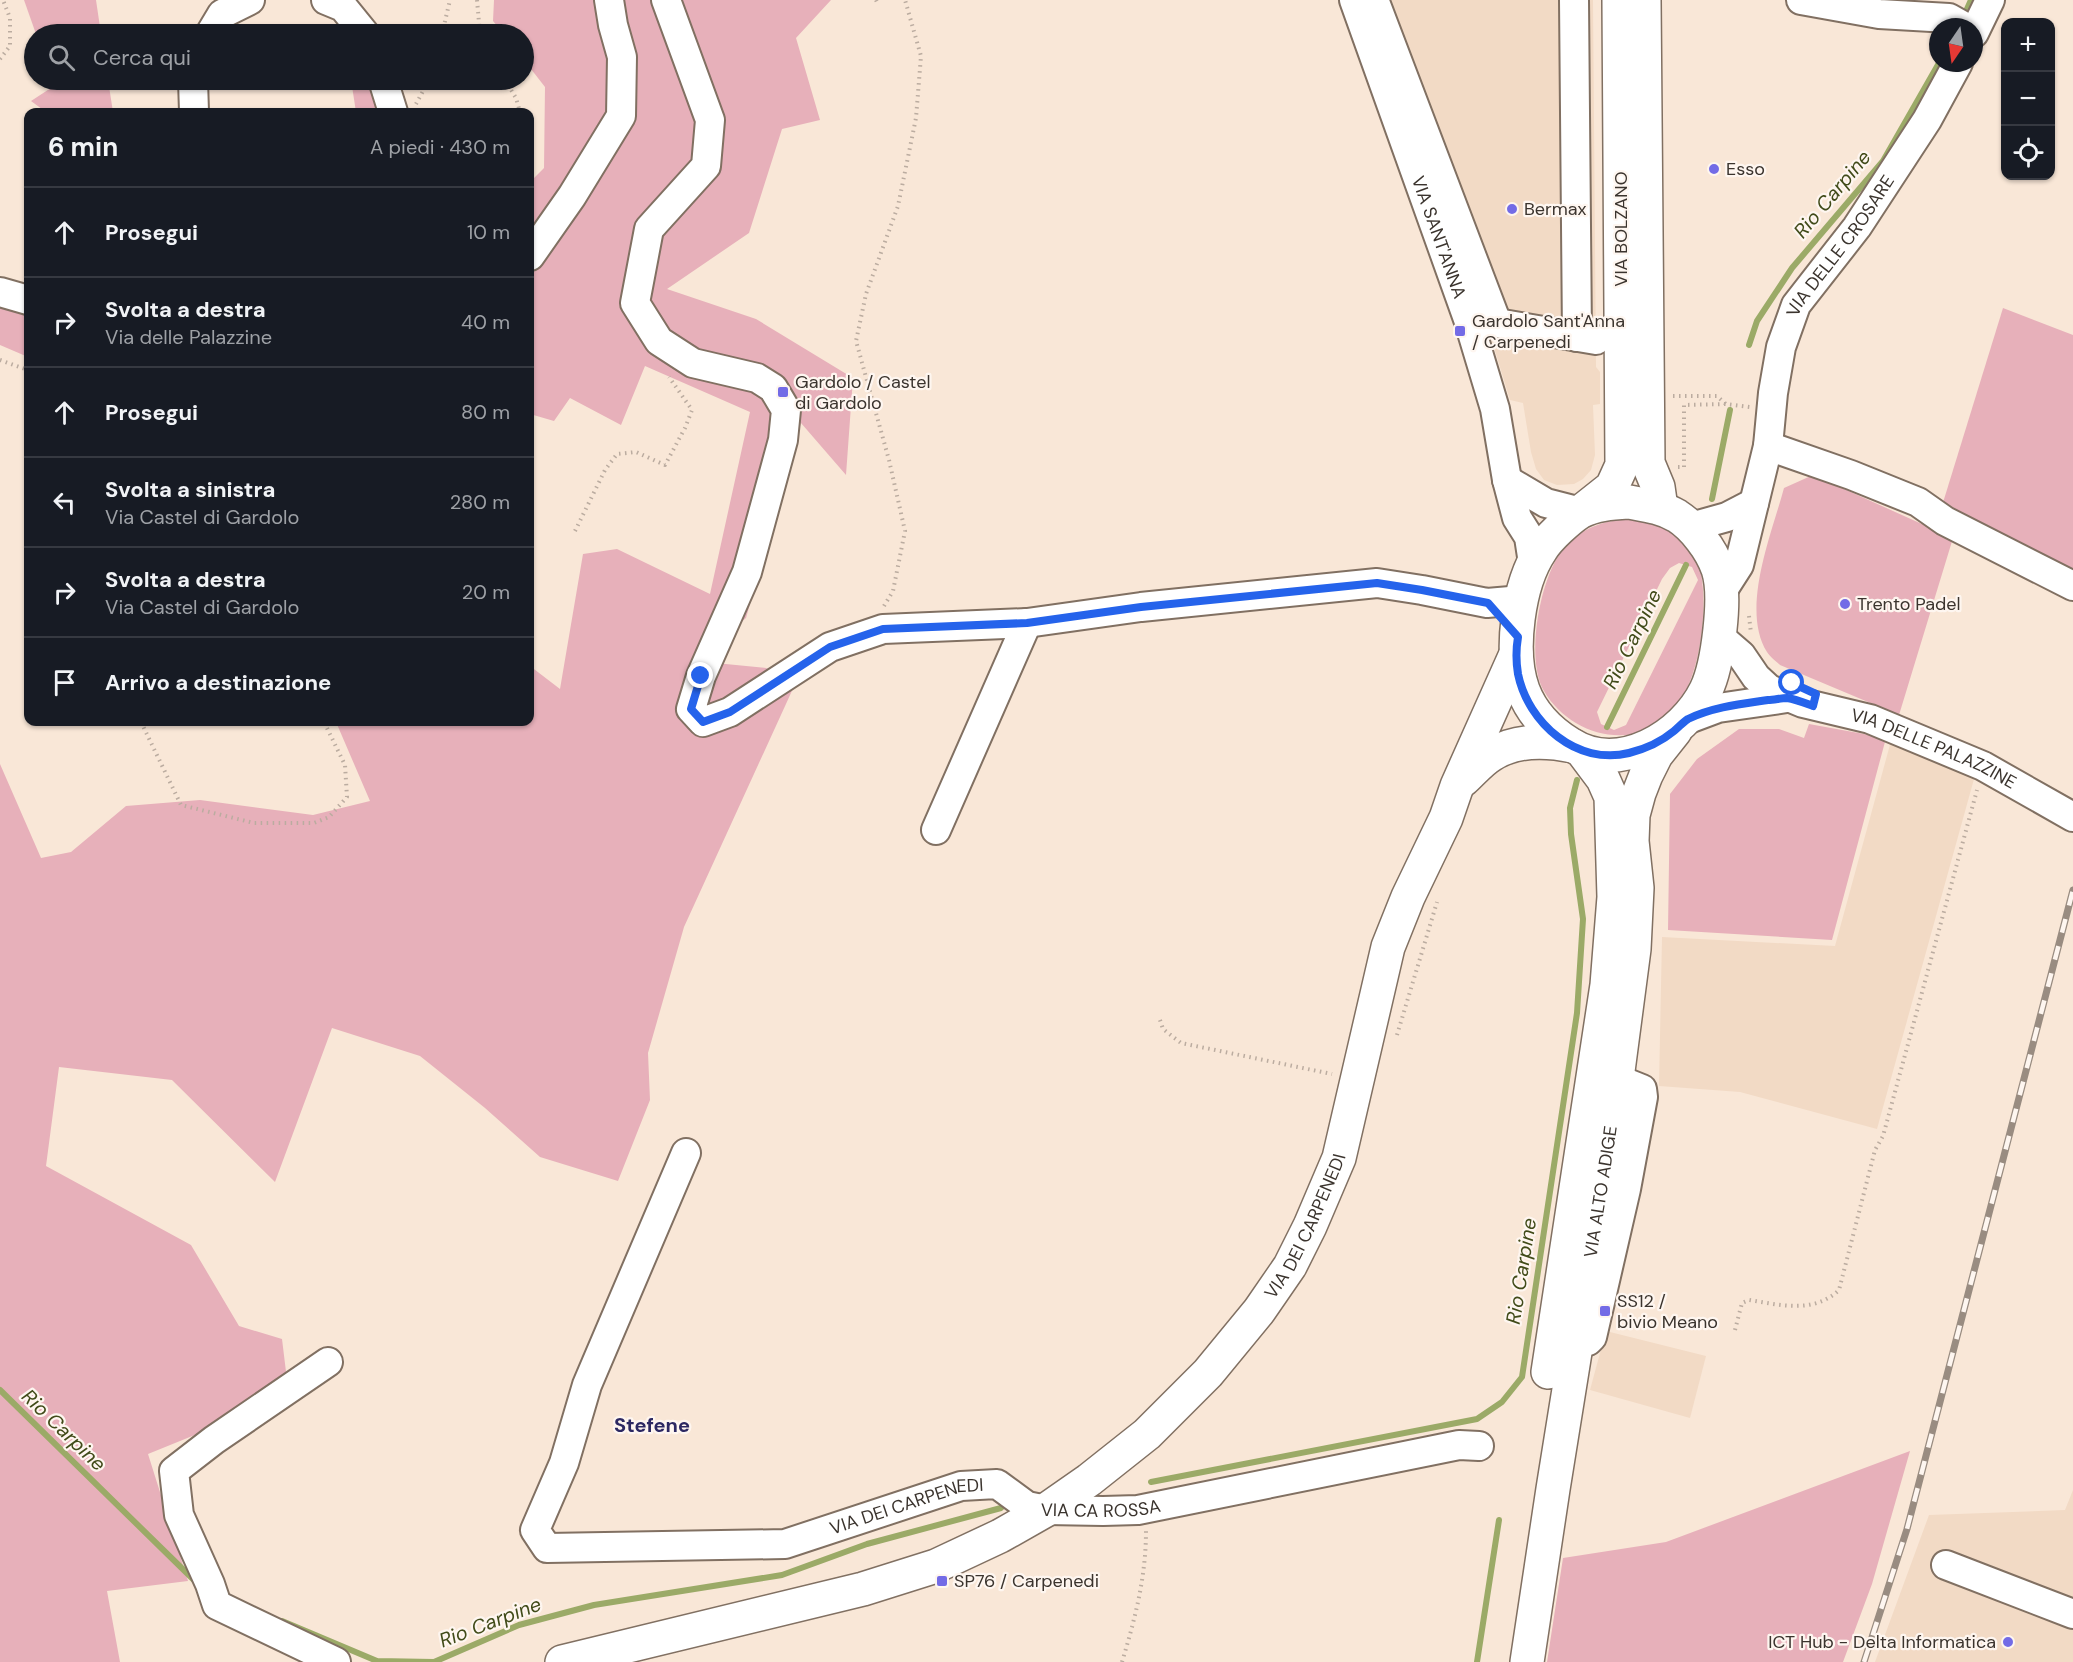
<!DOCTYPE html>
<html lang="it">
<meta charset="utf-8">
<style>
body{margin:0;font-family:"DM Sans",sans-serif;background:#242831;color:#f1f3f6}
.controls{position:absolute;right:18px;top:18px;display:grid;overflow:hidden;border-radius:12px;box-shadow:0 2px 4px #0004}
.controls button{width:54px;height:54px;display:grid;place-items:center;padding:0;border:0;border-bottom:2px solid #363941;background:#171b24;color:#f1f3f6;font:30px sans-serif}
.compass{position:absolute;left:1929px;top:18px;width:54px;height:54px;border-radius:50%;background:#171b24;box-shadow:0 2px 4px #0004;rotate:193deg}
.stop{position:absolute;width:18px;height:18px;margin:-14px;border:4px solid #2563eb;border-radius:50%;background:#fff}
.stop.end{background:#2563eb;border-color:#fff;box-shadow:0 2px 6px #0008}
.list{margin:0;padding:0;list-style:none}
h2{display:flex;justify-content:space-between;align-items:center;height:78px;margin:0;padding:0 24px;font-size:26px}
h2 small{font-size:20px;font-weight:400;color:#9ea1a6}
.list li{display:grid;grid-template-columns:39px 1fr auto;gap:18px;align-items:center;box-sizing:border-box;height:90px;padding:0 24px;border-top:2px solid #363941}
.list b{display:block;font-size:22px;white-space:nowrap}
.list p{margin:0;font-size:20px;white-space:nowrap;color:#9ea1a6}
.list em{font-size:20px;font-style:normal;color:#9ea1a6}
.icon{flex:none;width:33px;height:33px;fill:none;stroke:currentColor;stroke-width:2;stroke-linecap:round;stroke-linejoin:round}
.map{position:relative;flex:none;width:2073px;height:1662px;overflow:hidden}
.search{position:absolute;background:#171b24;box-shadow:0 2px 4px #0004;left:24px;top:24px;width:510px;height:66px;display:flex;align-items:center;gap:15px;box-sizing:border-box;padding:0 21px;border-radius:33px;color:#9ea1a6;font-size:22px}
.panel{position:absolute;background:#171b24;box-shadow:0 2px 4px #0004;left:24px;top:108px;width:510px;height:618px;border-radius:12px}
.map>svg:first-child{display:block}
.built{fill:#f2dac5}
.green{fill:#e7b0ba;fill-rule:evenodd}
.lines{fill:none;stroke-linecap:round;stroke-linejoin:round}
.stream{stroke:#9baa67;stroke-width:6}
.minor-casing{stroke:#817062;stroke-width:32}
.major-casing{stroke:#817062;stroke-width:36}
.path{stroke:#bbaca0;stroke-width:4;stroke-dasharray:1.5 4.5;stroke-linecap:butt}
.minor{stroke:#fff;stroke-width:28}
.major{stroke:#fff;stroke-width:33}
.rail-casing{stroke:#998c81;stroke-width:7}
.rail{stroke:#fef6f0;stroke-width:4.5;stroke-dasharray:14;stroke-linecap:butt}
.route{stroke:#2563eb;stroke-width:8}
.poi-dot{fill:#736be6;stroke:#fef6f0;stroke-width:2}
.labels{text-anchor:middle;stroke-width:4.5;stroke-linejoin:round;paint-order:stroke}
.poi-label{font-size:18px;fill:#3b342e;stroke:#fef6f0;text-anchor:start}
.street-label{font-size:18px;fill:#3b342e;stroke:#fef6f0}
.water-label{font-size:20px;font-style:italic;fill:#414b19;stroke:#fef6f0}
.neighbourhood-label{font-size:20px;font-weight:bold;fill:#2c2862;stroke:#fef6f0}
</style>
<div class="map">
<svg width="2073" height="1662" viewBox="0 0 2073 1662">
<rect width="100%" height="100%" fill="#f9e7d7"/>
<g class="built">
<path d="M 1368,0 L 1593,0 L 1596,367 L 1600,372 L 1600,404 L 1593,405 L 1595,455 L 1591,470 L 1583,479 L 1574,484 L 1557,485 L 1544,480 L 1536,469 L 1531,452 L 1523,403 L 1510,400 L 1486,321 Z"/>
<path d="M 1891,741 L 1974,779 L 1877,1129 L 1740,1092 L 1659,1086 L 1662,937 L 1835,946 Z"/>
<path d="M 1606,1331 L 1706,1356 L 1690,1418 L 1590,1390 Z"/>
<path d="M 2073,1490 L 2073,1662 L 1875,1662 L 1929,1515 L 2065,1510 Z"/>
</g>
<g class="green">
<path d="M 24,0 L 96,0 L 101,34 L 36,34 Z"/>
<path d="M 494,0 L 831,0 L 796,38 L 820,120 L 782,129 L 749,233 L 667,289 L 756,319 L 853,378 L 846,475 L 801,423 L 746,618 L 695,661 L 766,668 L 796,682 L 684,927 L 648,1053 L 650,1100 L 618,1181 L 540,1157 L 485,1108 L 420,1056 L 332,1028 L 275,1182 L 172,1080 L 59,1067 L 46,1166 L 191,1245 L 239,1326 L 282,1339 L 287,1380 L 212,1428 L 148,1454 L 188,1581 L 107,1591 L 120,1662 L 0,1662 L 0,764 L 41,858 L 71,852 L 126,806 L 200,800 L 313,815 L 370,801 L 336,722 L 530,722 L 530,666 L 560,689 L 583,554 L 617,549 L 710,594 L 750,412 L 645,366 L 621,425 L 570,398 L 554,421 L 530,414 L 530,182 L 544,168 L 545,87 L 524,60 L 524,34 L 504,34 L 493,21 Z"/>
<path d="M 52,80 L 108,80 L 113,112 L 46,112 L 31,101 L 54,86 Z"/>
<path d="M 351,80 L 374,80 L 383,112 L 356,112 Z"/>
<path d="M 0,303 L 28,308 L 28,357 L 0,345 Z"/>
<path d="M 2003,308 L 2073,335 L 2073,572 L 1941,509 Z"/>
<path d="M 1813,475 L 1953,538 L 1899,715 L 1780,665 C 1776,661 1770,657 1767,652 C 1740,609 1772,533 1784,488 Z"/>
<path d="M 1628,519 C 1649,522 1670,527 1685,544 C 1694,553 1701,567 1702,580 C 1707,618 1699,680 1674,710 C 1636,754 1570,736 1544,691 C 1525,658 1540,576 1564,548 C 1582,528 1602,521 1628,519 ZM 1679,563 L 1692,567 L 1698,580 L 1626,725 L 1614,730 L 1601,724 L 1597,712 L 1662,579 L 1670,568 Z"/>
<path d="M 1809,724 L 1886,738 L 1832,940 L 1668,930 L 1670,794 L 1697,759 L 1739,729 L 1779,729 L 1804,738 Z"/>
<path d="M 1910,1451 L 1872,1584 L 1843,1662 L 1547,1662 L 1563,1558 L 1666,1542 Z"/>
</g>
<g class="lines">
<g class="stream">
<path d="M 1963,18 L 1971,0"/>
<path d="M 1749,345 L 1757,321 L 1792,268 L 1883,161 L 1939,63"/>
<path d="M 1712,499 L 1730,410"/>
<path d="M 1607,727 L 1686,565"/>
<path d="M 0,1390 L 197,1583"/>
<path d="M 1151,1482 L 1477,1419 L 1502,1402 L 1522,1377 L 1577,1013 L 1583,919 L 1571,834 L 1570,808 L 1577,780"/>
<path d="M 282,1621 L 377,1661 L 434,1662 L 519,1625 L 594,1605 L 782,1575 L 867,1544 L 1001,1508"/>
<path d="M 1477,1662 L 1499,1520"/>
</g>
<g class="minor-casing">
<g id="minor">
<path d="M 326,0 L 343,7 L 365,34"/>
<path d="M 666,0 L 710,120 L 706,166 L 649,229 L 635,303 L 659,341 L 693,363 L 757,378 L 773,388 L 786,410 L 783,440 L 747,572 L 701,676 L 691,709 L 703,722 L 730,712 L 830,647 L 883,629 L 1027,623 L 1141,607 L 1377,583 L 1422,590 L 1487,603 L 1522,600"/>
<path id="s1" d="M 1354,0 L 1468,319 L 1495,409 L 1507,480 L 1517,518 L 1529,537 L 1533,563"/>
<path d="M 1574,0 L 1577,337"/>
<path d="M 1801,0 L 1879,14 L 1949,18 L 1965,27"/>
<path d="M 1375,2 L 1497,323"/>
<path d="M 1974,33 L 1990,0"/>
<path d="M 210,34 L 222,14 L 250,0"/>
<path d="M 193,80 L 194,112"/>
<path d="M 383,80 L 393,112"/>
<path d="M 530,256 L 572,196 L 621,116 L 622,57 L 613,25 L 609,0"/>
<path d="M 0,292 L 28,300"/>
<path d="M 1479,320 L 1596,340"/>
<path d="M 1768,446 L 1851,475 L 1918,502 L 1945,521 L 2073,586"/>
<path d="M 1507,480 L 1546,503 L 1581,512"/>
<path d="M 1691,527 L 1727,517 L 1754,503"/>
<path id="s2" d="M 1721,593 L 1739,565 L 1768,446 L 1773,393 L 1781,347 L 1796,305 L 1857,227 L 1927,120 L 1958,63"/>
<path id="s3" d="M 1719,636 L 1741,655 L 1756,677 L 1769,689 L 1803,703 L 1870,719 L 1983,766 L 2073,817"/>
<path d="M 1686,720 L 1718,708 L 1787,698"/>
<path d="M 936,830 L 1027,623"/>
<path id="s4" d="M 686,1153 L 587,1385 L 564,1463 L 535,1530 L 547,1548 L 785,1544 L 961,1486 L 997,1484 L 1027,1506 L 1046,1510 L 1103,1511 L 1138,1510 L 1459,1445 L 1479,1446"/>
<path d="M 1588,1341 L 1592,1337 L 1626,1189 L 1643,1097 L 1642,1089 L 1617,1079"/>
<path d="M 328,1362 L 214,1440 L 174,1471 L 179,1515 L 210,1584 L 217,1605 L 336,1662"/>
<path d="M 1946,1565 L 2073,1614"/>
</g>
</g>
<g class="major-casing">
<g id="major">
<path d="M 1644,0 L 1648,463 L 1658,487 L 1661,508"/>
<path d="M 1629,502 C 1645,505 1662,507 1677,516 C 1694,527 1711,549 1718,569 C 1727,596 1718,665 1706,690 C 1683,737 1619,775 1570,744 C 1549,731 1532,714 1523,690 C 1509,652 1518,584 1541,550 C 1548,538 1569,519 1580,512 C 1595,504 1613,503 1629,502 Z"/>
<path d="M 1583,510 L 1612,487 L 1622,465 L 1619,0"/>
<path d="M 1463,780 C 1472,772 1481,761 1491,755 C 1516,739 1545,740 1573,746"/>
<path d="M 1548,1372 L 1607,985 L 1614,897 L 1611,797 L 1603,779 L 1582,751"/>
<path id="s5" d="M 562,1662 L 863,1589 L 936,1566 L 1000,1536 L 1046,1510 L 1089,1480 L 1147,1434 L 1208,1373 L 1259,1311 L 1290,1266 L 1310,1226 L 1339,1158 L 1388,947 L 1408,897 L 1446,818 L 1457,786 L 1516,654"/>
<path id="s6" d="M 1527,1662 L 1553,1489 L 1608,1147 L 1634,949 L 1637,888 L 1632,841 L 1633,815 L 1639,793 L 1646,775 L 1656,755 L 1675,731"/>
</g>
</g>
<g class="path">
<path d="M 477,0 L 480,34"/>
<path d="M 876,0 L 877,2"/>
<path d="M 442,34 L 450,0"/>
<path d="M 0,59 L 10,46 L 10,18 L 3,0"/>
<path d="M 505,80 L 516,98 L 520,112"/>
<path d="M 416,104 L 429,80"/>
<path d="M 0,360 L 28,370"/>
<path d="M 1673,396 L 1717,396 L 1726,404"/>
<path d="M 1678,467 L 1684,467 L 1684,405 L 1726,404 L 1750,407"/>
<path d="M 575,531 L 605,470 L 617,454 L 636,452 L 665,465 L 685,428 L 692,410 L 669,377"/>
<path d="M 884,606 L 893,591 L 905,531 L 889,460 L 856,341 L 866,294 L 898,206 L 916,118 L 921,56 L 905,0"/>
<path d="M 1749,616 L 1751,633"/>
<path d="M 141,722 L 181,805 L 254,823 L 314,823 L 329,817 L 347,797 L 345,765 L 324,722"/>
<path d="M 1160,1020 L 1163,1029 L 1181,1043 L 1332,1074"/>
<path d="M 1397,1035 L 1437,902"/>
<path d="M 1735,1330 L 1742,1303 L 1749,1300 C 1780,1305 1814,1314 1839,1290 L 1875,1150 L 1883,1136 L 1977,790"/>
<path d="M 1122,1662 C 1135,1619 1146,1577 1146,1531"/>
</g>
<use href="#minor" class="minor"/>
<use href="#major" class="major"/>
<g class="rail-casing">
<path id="rail" d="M 1864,1662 L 1907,1529 L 2073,890"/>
</g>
<use href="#rail" class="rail"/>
</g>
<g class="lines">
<path class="route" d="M 701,676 L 691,709 L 703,722 L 730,712 L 830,647 L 883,629 L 1027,623 L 1141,607 L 1377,583 L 1422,590 L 1488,603 L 1518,637 C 1516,649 1516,662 1518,674 C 1528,723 1577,766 1629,753 C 1645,749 1662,741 1674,731 C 1679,727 1683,722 1688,719 C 1713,707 1741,704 1768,700 C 1774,700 1781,698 1787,698 C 1795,699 1805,703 1813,706 L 1816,694 L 1792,683"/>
</g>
<g class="poi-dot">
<circle cx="1714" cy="169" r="6"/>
<circle cx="1512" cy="209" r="6"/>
<rect x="1454" y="325" width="12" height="12" rx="3"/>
<rect x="777" y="386" width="12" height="12" rx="3"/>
<circle cx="1845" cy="604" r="6"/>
<rect x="1599" y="1305" width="12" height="12" rx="3"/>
<rect x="936" y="1575" width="12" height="12" rx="3"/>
<circle cx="2008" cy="1642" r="6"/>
</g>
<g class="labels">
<g class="poi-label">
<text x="1726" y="175">Esso</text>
<text x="1524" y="215">Bermax</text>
<text x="1472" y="327">Gardolo Sant'Anna<tspan x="1472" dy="21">/ Carpenedi</tspan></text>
<text x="795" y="388">Gardolo / Castel<tspan x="795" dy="21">di Gardolo</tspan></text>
<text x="1857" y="610">Trento Padel</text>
<text x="1617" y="1307">SS12 /<tspan x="1617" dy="21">bivio Meano</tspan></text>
<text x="954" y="1587">SP76 / Carpenedi</text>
<text x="1996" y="1648" text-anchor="end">ICT Hub - Delta Informatica</text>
</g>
<g class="street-label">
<text transform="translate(1621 229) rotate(-90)" y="6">VIA BOLZANO</text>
<text dy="6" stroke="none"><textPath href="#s1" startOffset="252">VIA SANT'ANNA</textPath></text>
<text dy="6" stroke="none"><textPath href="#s2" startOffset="374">VIA DELLE CROSARE</textPath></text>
<text dy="6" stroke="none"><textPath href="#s3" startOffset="249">VIA DELLE PALAZZINE</textPath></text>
<text dy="6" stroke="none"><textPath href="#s6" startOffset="476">VIA ALTO ADIGE</textPath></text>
<text dy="6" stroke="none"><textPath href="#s5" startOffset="900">VIA DEI CARPENEDI</textPath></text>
<text dy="6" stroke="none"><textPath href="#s4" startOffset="794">VIA DEI CARPENEDI</textPath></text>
<text dy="6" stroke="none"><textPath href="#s4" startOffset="999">VIA CA ROSSA</textPath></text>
</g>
<g class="water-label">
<text transform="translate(1832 194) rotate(-50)" y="7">Rio Carpine</text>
<text transform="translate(1632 639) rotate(-64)" y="7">Rio Carpine</text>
<text transform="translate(1521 1271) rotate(-81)" y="7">Rio Carpine</text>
<text transform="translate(64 1430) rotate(44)" y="7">Rio Carpine</text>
<text transform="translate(490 1622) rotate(-21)" y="7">Rio Carpine</text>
</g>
<g class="neighbourhood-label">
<text x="652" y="1432">Stefene</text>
</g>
</g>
</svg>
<div class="controls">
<button>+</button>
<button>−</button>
<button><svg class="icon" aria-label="locate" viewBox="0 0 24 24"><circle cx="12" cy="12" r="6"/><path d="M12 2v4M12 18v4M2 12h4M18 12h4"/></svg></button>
</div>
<svg class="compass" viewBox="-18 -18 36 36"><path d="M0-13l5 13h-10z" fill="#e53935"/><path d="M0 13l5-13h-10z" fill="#9ea1a6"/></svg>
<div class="stop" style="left:1792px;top:683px"></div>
<div class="stop end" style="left:701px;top:676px"></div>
<div class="search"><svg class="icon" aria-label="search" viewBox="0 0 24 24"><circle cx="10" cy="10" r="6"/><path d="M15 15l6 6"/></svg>Cerca qui</div>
<section class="panel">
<h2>6 min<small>A piedi · 430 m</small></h2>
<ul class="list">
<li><svg class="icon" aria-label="ahead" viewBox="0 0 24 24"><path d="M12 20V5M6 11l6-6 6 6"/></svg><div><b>Prosegui</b></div><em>10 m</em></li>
<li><svg class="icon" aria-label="right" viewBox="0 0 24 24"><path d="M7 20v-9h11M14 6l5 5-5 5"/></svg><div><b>Svolta a destra</b><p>Via delle Palazzine</p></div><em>40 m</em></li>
<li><svg class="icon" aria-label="ahead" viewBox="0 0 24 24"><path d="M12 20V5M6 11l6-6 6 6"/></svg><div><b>Prosegui</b></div><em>80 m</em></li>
<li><svg class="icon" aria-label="left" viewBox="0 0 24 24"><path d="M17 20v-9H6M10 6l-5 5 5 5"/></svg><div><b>Svolta a sinistra</b><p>Via Castel di Gardolo</p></div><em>280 m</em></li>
<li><svg class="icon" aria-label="right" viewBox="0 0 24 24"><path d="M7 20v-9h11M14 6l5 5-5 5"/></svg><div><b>Svolta a destra</b><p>Via Castel di Gardolo</p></div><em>20 m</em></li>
<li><svg class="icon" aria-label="arrive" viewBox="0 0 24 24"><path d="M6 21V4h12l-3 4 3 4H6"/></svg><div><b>Arrivo a destinazione</b></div></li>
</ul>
</section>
</div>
